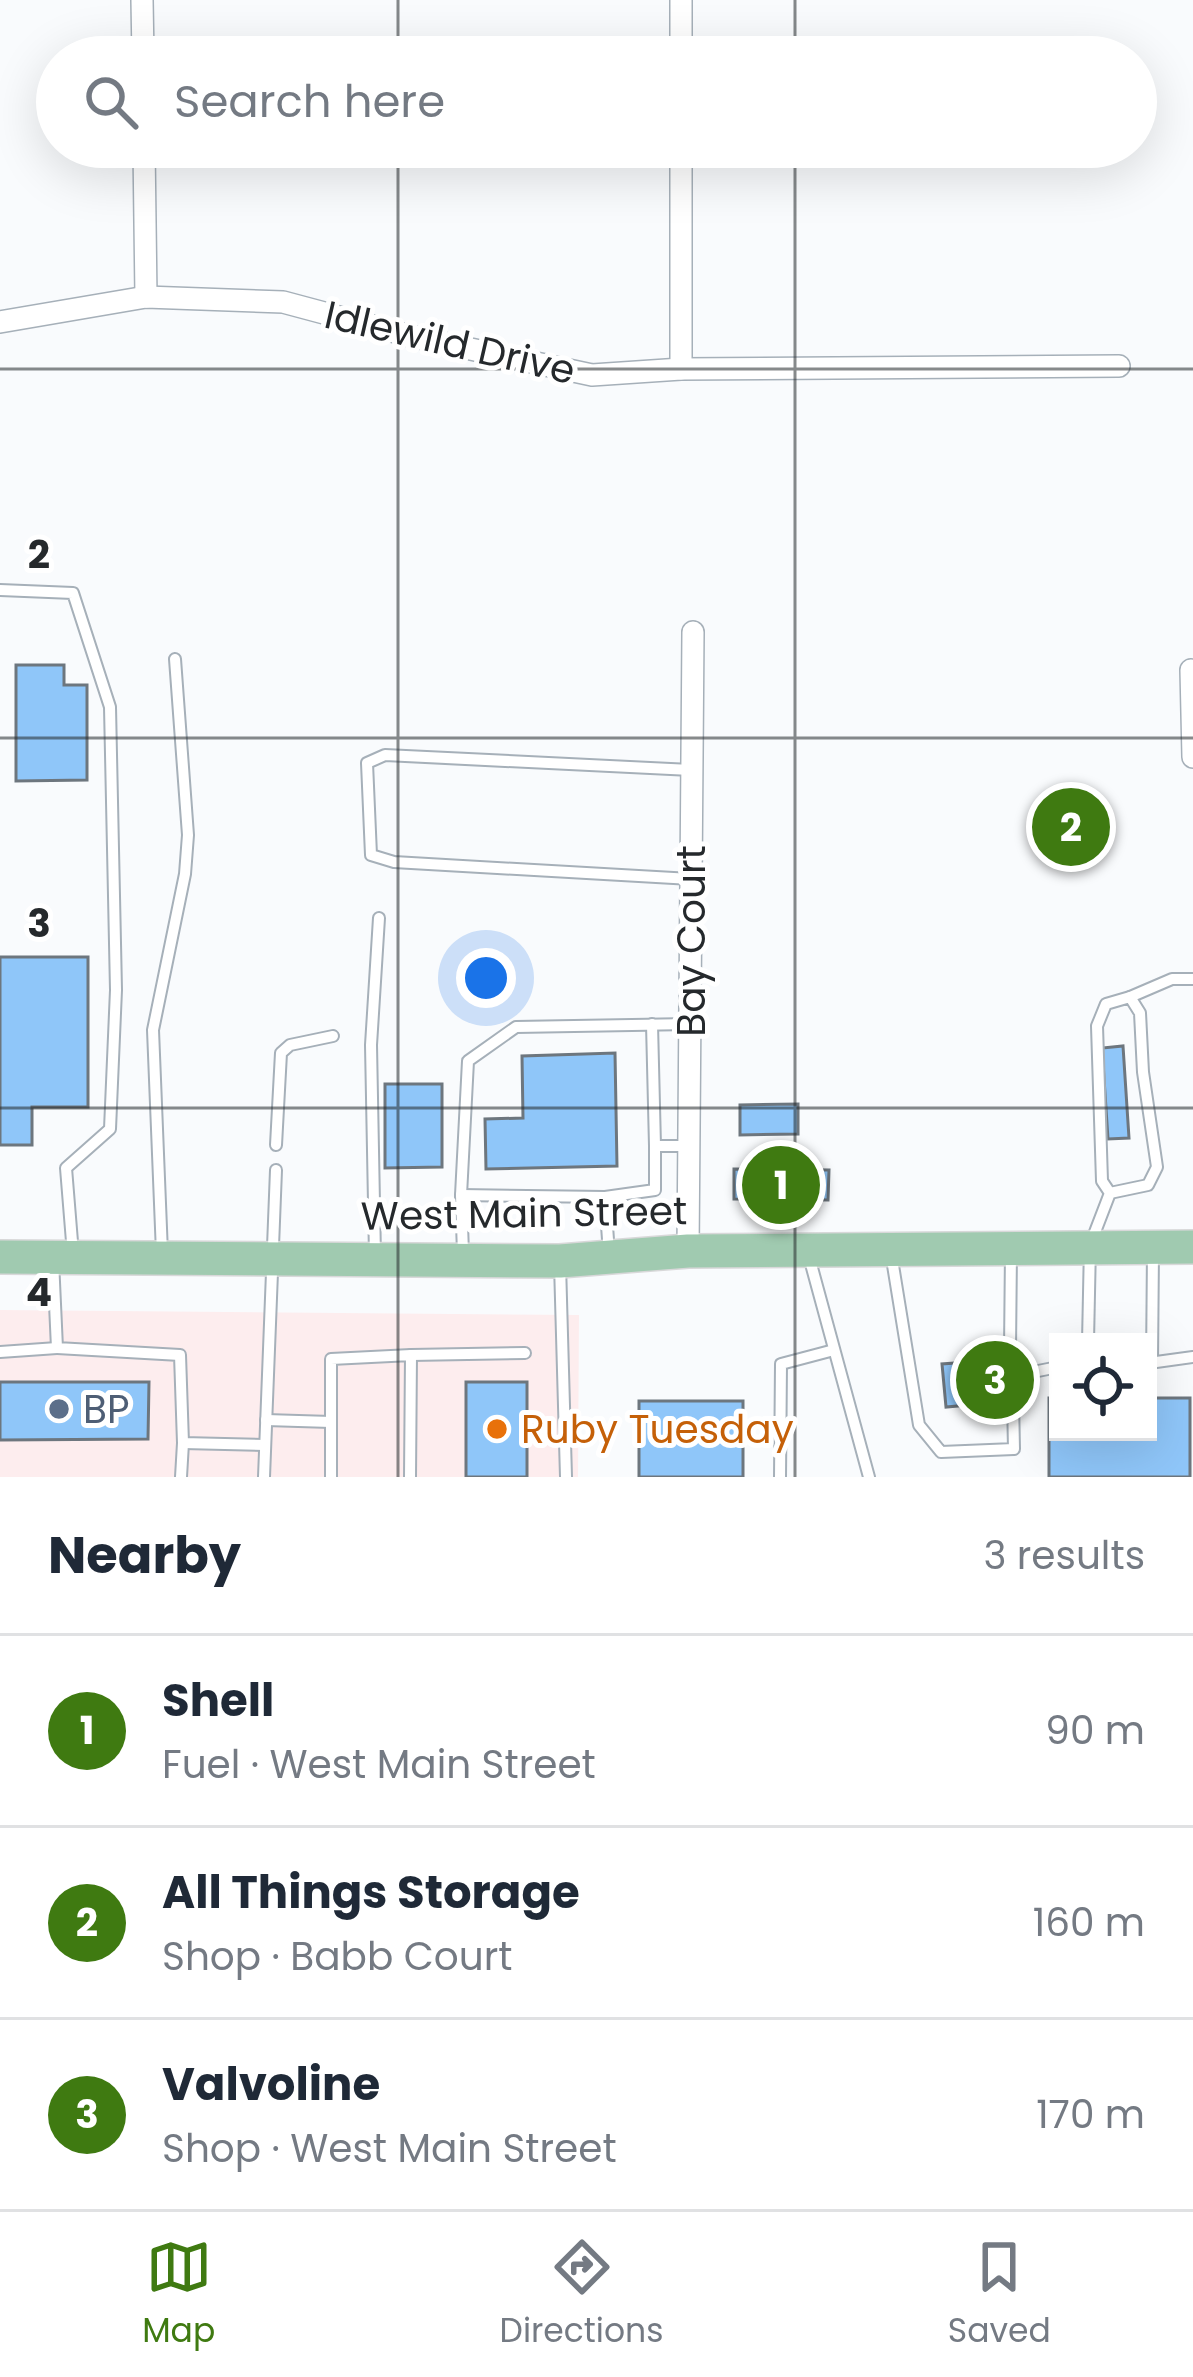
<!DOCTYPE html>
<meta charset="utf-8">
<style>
body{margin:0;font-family:Poppins,sans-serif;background:#f6f6f7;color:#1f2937}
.controls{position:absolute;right:36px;bottom:36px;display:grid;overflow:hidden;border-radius:0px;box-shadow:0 12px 48px #0002}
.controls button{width:108px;height:108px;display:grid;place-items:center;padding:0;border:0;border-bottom:3px solid #e0e1e3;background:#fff;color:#1f2937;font:60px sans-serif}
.you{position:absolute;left:486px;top:978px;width:42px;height:42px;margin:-30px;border:9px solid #fff;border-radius:50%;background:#1a73e8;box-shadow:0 0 0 18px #1a73e833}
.badge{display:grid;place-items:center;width:78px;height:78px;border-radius:50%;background:#3f7a11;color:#fff;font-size:39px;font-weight:700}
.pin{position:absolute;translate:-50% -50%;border:6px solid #fff;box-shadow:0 3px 12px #0006}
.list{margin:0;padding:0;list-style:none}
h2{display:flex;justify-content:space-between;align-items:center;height:156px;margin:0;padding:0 48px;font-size:51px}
h2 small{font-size:39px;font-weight:400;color:#747a83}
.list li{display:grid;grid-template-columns:78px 1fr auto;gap:36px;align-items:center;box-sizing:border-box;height:192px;padding:0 48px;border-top:3px solid #e0e1e3}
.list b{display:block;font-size:45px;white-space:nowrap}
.list p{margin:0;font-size:39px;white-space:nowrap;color:#747a83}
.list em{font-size:39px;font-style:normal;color:#747a83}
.icon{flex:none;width:66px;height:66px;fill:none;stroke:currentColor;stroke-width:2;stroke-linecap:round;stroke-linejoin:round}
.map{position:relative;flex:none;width:1193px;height:1477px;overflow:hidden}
.search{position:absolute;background:#fff;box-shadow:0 12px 48px #0002;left:36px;right:36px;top:36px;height:132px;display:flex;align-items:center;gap:30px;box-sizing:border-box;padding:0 42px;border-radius:66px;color:#747a83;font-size:45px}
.sheet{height:732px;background:#fff}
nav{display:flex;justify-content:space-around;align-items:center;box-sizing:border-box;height:168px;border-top:3px solid #e0e1e3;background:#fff;font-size:33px;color:#747a83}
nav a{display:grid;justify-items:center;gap:6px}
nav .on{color:#3f7a11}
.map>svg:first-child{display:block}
.commercial{fill:#fdedee}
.building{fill:#8fc6f9;stroke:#6d767e;stroke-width:3}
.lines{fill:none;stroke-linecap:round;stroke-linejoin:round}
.service-casing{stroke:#a6b0b9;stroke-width:14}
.minor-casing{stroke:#a6b0b9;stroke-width:24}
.primary-casing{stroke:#d8d8d9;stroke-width:36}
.service{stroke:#fff;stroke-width:10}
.minor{stroke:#fff;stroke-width:21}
.primary{stroke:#a0cab0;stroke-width:33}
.grid{fill:none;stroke:#25292c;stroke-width:3;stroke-opacity:0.55}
.service-dot{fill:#5c6f8a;stroke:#fff;stroke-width:4.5}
.food-dot{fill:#e8710a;stroke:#fff;stroke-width:4.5}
.labels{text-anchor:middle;stroke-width:10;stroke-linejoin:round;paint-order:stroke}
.street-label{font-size:39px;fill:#25292c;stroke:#fff}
.service-label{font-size:39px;fill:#4e5e75;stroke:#fff;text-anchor:start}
.food-label{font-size:39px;fill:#c56008;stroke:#fff;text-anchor:start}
.grid-label{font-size:39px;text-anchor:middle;font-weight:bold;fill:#25292c;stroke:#fff;stroke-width:10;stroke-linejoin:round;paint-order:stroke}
</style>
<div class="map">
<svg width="1193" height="1477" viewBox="0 0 1193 1477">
<rect width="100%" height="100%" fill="#f9fbfd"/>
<path class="commercial" d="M 0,1310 L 579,1315 L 578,1477 L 0,1477 Z"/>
<g class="building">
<path d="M 16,665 L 64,665 L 64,685 L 87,685 L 87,780 L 16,781 Z"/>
<path d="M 0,957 L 88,957 L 88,1107 L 32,1107 L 32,1145 L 0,1145 Z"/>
<path d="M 1123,1046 L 1129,1138 L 1108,1139 L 1102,1048 Z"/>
<path d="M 615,1053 L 617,1166 L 486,1169 L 485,1119 L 523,1118 L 522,1056 Z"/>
<path d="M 385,1084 L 442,1084 L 442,1167 L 385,1168 Z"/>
<path d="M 798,1104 L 798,1134 L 740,1135 L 740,1105 Z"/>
<path d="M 734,1169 L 829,1170 L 828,1200 L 734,1199 Z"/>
<path d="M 1010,1359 L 1013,1401 L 946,1407 L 942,1364 Z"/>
<path d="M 0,1382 L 149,1382 L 148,1439 L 0,1440 Z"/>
<rect x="466" y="1382" width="61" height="95"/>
<path d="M 1049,1398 L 1058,1398 L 1058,1432 L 1148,1432 L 1148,1398 L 1190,1398 L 1190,1477 L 1049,1477 Z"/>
<rect x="639" y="1401" width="104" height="76"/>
</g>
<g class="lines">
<g class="service-casing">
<g id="service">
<path d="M 0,590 L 73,593 L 110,707 L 116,990 L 110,1129 L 66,1168 L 73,1254"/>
<path d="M 691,770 L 385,755 L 367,763 L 371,855 L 394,862 L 691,879"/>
<path d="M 1130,997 L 1172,979 L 1193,979"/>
<path d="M 652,1024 L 655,1146"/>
<path d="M 276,1145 L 281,1053 L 290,1045 L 333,1036"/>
<path d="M 461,1195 L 468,1061 L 516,1027 L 690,1024"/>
<path d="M 605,1197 L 655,1190 L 655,1146 L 689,1146"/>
<path d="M 162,1253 L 153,1030 L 185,874 L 188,835 L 175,659"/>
<path d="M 463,1253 L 461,1195 L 605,1197 L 609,1254"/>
<path d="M 808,1253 L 869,1477"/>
<path d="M 891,1253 L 919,1425 L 941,1452 L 1014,1449 L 1013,1401 L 1023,1374 L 1010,1349 L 1011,1251"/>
<path d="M 375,1256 L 371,1045 L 379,918"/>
<path d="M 53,1260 L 57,1348 L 180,1355 L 183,1443 L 265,1445"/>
<path d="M 560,1264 L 566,1477"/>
<path d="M 1088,1342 L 1090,1245 L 1110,1193 L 1102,1181 L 1097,1026 L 1106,1004 L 1130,997 L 1140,1013 L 1143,1072 L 1157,1167 L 1148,1185 L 1110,1193"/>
<path d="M 0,1352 L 57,1348"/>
<path d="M 411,1355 L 525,1353"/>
<path d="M 1149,1363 L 1193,1357"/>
<path d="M 1152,1363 L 1153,1251"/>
<path d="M 1023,1374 L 1058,1367"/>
<path d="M 266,1420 L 331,1422"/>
<path d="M 181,1477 L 183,1443"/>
<path d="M 264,1477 L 276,1170"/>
<path d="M 331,1477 L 331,1359 L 411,1355 L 410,1477"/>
<path d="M 780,1477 L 781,1364 L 834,1350"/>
</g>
</g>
<g class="minor-casing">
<g id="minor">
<path d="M 142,0 L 143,57"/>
<path d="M 681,57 L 681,0"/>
<path d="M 144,147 L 146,297"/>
<path d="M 0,322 L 146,297 L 283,302 L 410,336 L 592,375 L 681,369 L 1119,366"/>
<path d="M 681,369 L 681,147"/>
<path d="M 1191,670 L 1193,757"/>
<path d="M 688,1251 L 693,632"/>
</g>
</g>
<g class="primary-casing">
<path id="primary" d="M 0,1257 L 560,1261 L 688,1251 L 1193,1247"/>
</g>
<use href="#service" class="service"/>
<use href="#minor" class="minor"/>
<use href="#primary" class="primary"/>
</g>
<path class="grid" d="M 398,0 L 398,57M 795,0 L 795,57M 398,147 L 398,1477M 795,147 L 795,1477M 0,369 L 1193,369M 0,738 L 1193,738M 0,1108 L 1193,1108"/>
<circle class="service-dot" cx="59" cy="1409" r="12"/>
<circle class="food-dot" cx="497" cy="1429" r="12"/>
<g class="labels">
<g class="street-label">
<text transform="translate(450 342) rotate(13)" y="14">Idlewild Drive</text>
<text transform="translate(691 941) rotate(-90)" y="14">Bay Court</text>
<text transform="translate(524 1213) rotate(-1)" y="14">West Main Street</text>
</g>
<g class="service-label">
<text x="83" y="1423">BP</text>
</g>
<g class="food-label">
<text x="521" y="1443">Ruby Tuesday</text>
</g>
</g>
<g class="grid-label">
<text x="39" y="568">2</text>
<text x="39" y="937">3</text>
<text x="39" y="1306">4</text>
</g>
</svg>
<div class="controls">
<button><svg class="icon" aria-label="locate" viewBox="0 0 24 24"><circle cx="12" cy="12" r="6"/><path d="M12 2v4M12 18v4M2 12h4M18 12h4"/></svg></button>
</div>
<div class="you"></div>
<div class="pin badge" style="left:781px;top:1185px">1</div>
<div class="pin badge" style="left:1071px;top:827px">2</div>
<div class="pin badge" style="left:995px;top:1380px">3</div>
<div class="search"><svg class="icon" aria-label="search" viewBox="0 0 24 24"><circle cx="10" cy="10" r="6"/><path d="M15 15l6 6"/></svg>Search here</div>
</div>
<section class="sheet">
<h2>Nearby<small>3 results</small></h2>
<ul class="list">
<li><span class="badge">1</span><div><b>Shell</b><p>Fuel · West Main Street</p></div><em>90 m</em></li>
<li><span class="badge">2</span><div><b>All Things Storage</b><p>Shop · Babb Court</p></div><em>160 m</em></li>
<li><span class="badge">3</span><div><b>Valvoline</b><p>Shop · West Main Street</p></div><em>170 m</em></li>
</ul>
</section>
<nav>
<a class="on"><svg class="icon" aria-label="map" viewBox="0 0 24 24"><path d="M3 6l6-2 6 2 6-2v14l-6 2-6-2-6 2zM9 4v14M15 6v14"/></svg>Map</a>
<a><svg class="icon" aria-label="directions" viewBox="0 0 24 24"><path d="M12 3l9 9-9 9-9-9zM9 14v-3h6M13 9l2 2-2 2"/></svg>Directions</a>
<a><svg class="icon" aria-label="saved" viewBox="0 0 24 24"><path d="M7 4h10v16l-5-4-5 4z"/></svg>Saved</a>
</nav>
